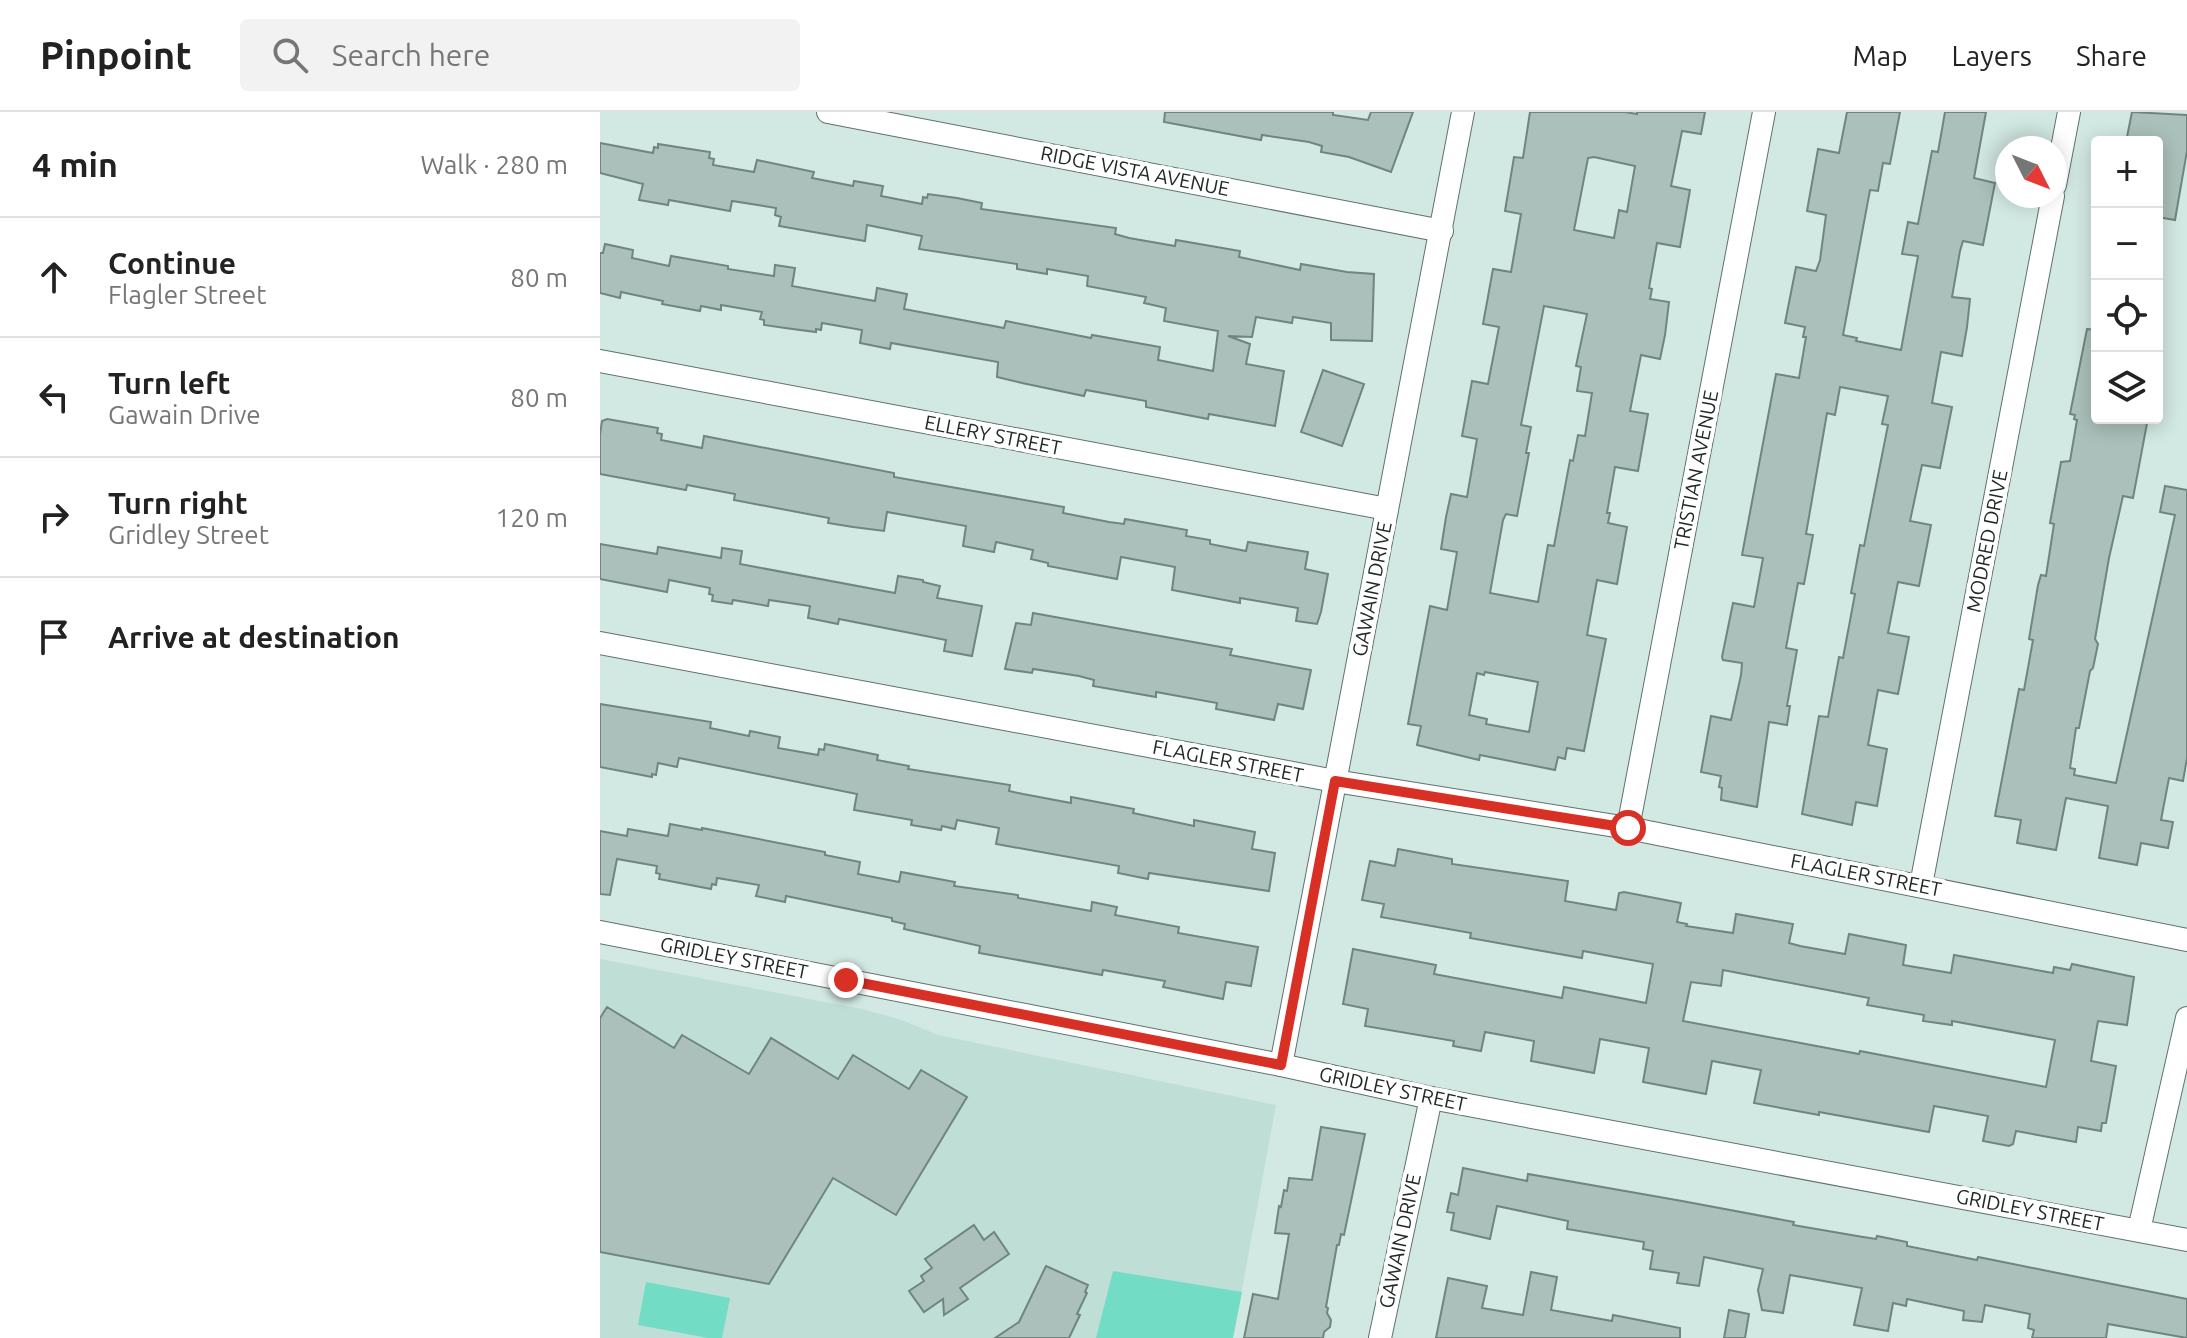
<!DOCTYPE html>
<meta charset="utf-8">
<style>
body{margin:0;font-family:Ubuntu,sans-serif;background:#f2f2f2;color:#222}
.controls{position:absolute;right:24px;top:24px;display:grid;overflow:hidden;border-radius:8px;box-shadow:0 4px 20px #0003}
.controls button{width:72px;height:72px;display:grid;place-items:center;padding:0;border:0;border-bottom:2px solid #e0e0e0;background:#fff;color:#222;font:40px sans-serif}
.compass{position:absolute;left:1395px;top:24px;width:72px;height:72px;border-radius:50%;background:#fff;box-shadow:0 4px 20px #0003;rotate:132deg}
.stop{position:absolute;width:24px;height:24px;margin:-18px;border:6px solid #d93025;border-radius:50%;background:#fff}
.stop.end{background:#d93025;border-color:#fff;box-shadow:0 2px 8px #0008}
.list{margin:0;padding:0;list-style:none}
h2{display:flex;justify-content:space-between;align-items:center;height:104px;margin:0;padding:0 32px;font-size:34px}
h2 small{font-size:26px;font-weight:400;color:#767676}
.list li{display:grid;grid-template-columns:52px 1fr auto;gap:24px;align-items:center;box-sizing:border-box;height:120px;padding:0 32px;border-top:2px solid #e0e0e0}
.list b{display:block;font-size:30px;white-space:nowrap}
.list p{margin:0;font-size:26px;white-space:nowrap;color:#767676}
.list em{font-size:26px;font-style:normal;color:#767676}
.icon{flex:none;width:44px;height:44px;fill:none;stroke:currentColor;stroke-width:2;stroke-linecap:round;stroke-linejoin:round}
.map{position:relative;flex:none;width:1587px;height:1226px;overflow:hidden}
header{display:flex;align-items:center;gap:48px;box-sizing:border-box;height:112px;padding:0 40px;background:#fff;border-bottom:2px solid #e0e0e0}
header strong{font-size:38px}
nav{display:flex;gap:44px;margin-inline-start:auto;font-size:28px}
.search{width:560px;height:72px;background:#f2f2f2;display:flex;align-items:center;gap:20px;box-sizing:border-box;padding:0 28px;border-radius:8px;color:#767676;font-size:30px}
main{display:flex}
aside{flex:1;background:#fff}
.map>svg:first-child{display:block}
.built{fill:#bfded6}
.green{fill:#72dcc5}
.building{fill:#abc0ba;stroke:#718580;stroke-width:2;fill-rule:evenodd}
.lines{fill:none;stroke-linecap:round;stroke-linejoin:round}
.minor-casing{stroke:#5f726d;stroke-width:24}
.minor{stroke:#fff;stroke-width:22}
.route{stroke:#d93025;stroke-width:10}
.labels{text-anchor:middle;stroke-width:8;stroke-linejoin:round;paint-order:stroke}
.street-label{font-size:20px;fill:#222a28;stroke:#fff}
</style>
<header>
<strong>Pinpoint</strong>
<div class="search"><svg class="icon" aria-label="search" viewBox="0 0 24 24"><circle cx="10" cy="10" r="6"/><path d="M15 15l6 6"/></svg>Search here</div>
<nav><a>Map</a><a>Layers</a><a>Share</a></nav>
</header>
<main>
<aside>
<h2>4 min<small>Walk · 280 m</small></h2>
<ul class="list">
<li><svg class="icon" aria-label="ahead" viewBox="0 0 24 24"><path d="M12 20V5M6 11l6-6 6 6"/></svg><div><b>Continue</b><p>Flagler Street</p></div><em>80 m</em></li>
<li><svg class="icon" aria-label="left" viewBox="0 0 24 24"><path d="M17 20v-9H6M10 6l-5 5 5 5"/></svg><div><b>Turn left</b><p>Gawain Drive</p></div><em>80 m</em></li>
<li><svg class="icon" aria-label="right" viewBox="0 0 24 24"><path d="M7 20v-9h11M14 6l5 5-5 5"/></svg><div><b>Turn right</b><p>Gridley Street</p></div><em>120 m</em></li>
<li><svg class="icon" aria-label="arrive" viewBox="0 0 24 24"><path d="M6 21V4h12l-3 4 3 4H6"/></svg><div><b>Arrive at destination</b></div></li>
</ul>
</aside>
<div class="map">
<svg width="1587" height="1226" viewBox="0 0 1587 1226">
<rect width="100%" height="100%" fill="#d2e8e2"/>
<path class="built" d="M 0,847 L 262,897 L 299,907 L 338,923 L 676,993 L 633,1226 L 0,1226 Z"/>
<g class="green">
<path d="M 513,1159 L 642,1180 L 633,1226 L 496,1226 Z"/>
<path d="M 46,1170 L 130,1186 L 122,1226 L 108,1226 L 38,1213 Z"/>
</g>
<g class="building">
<path d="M 565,0 L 733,0 L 733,3 L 768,8 L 771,0 L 813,0 L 791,60 L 749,45 L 721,40 L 722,34 L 709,30 L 662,23 L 661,28 L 564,10 Z"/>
<path d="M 930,0 L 1025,0 L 1037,2 L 1037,0 L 1105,0 L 1101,22 L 1082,19 L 1071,74 L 1090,78 L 1080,135 L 1057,131 L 1049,176 L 1052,177 L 1050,187 L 1069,190 L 1065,223 L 1060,247 L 1041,243 L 1030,299 L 1048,302 L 1038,359 L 1015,355 L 1007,401 L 1010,401 L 1008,411 L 1027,415 L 1017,472 L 997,468 L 987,523 L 1006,527 L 984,639 L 967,636 L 965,647 L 958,645 L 955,658 L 880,643 L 879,648 L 817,633 L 821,614 L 808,612 L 830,494 L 847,498 L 857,440 L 841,437 L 846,405 L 851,382 L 867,385 L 877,327 L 862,324 L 872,269 L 888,272 L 899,215 L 883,212 L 893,157 L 911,160 L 921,102 L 905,99 L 914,45 L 923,46 ZM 994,45 L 1035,54 L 1027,100 L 1019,98 L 1014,126 L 974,118 L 988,46 ZM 944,194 L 987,202 L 976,254 L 981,255 L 977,279 L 992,281 L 985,324 L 978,323 L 973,349 L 970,348 L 954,434 L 948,433 L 938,490 L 890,481 L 903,408 L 906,402 L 917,404 L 929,341 L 926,341 L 931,315 L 921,313 ZM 885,560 L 938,570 L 929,620 L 886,612 L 887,607 L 869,603 L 877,561 L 884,563 Z"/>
<path d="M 1247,0 L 1300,0 L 1290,52 L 1283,51 L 1278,79 L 1270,78 L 1243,223 L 1257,226 L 1256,229 L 1301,238 L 1318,144 L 1302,142 L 1308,110 L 1318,112 L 1332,39 L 1338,40 L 1345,0 L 1386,0 L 1374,66 L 1395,71 L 1383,133 L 1363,129 L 1360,139 L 1352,185 L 1370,187 L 1367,215 L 1362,244 L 1341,240 L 1332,291 L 1352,295 L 1340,356 L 1322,353 L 1310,409 L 1331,413 L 1319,474 L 1298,470 L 1288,521 L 1309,525 L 1298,582 L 1278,578 L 1268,633 L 1287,637 L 1277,694 L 1256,690 L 1252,713 L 1202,702 L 1219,604 L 1228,605 L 1239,545 L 1243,546 L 1255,482 L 1251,481 L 1260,433 L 1264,434 L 1288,313 L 1282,312 L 1288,284 L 1240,275 L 1235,303 L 1227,301 L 1206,422 L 1213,423 L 1204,472 L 1198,471 L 1186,536 L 1197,538 L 1187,594 L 1190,594 L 1187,613 L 1169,610 L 1157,695 L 1121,688 L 1122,676 L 1119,675 L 1121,664 L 1101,660 L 1111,604 L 1131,608 L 1141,563 L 1142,551 L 1123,548 L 1122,545 L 1133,491 L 1154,495 L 1163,446 L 1142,443 L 1176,262 L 1199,266 L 1206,225 L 1203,225 L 1205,215 L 1185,211 L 1196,155 L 1216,159 L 1220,148 L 1226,103 L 1207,99 L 1218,37 L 1239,41 Z"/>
<path d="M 1532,0 L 1587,3 L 1587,39 L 1575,108 L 1557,105 L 1557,30 L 1526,30 Z"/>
<path d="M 0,31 L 53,41 L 54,35 L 58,36 L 58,32 L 90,37 L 110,40 L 109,46 L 114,47 L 113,53 L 154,60 L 157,48 L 214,60 L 212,66 L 253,74 L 254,69 L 283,74 L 281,84 L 322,92 L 323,85 L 327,86 L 328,82 L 357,86 L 382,91 L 381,97 L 516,116 L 515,122 L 529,126 L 575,134 L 576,128 L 640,139 L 639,145 L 700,158 L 701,152 L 747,160 L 774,162 L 772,229 L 731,228 L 731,211 L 693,205 L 692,211 L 656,205 L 652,225 L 628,224 L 650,232 L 646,252 L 684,259 L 675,314 L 609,302 L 608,307 L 546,295 L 546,289 L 486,278 L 484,284 L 422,271 L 397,265 L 398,250 L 291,231 L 290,237 L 260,231 L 262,218 L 222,211 L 221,218 L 216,217 L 216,220 L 185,216 L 164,213 L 164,208 L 160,207 L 162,200 L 121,193 L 121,198 L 101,194 L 100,199 L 62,192 L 63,189 L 21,180 L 20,186 L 0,181 L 0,141 L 3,141 L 5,132 L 33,138 L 32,146 L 69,154 L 71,144 L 128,154 L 128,157 L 174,164 L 175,153 L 195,156 L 192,174 L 275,189 L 277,176 L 307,182 L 304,197 L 404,216 L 406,209 L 491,226 L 492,223 L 560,235 L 558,248 L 613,259 L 618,219 L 564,209 L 566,196 L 544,191 L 546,185 L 487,174 L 488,164 L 447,157 L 447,162 L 417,157 L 417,152 L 319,137 L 322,124 L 267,113 L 265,129 L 179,114 L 181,105 L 175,103 L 176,96 L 132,89 L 130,99 L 69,88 L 68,93 L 39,88 L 43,72 L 0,61 Z"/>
<path d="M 1487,217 L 1497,218 L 1497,306 L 1548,306 L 1533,386 L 1523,384 L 1509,446 L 1495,527 L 1498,532 L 1493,556 L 1490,559 L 1479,616 L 1476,616 L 1470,656 L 1475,657 L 1474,663 L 1516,671 L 1575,403 L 1560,400 L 1565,374 L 1587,378 L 1587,646 L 1583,669 L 1569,666 L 1561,708 L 1573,710 L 1568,736 L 1541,731 L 1537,753 L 1499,746 L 1508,694 L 1466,686 L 1456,738 L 1417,731 L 1421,708 L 1395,704 L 1419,577 L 1424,578 L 1433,528 L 1429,527 L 1438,473 L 1441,463 L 1446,464 L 1454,412 L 1450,411 L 1461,350 L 1470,349 L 1477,308 L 1474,307 L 1475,303 L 1470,302 Z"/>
<path d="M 723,258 L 764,272 L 742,334 L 701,320 Z"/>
<path d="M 7,307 L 58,316 L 57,321 L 62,322 L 61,328 L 102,336 L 104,324 L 294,361 L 294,365 L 464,395 L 463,401 L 509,410 L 524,412 L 525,407 L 587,418 L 586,424 L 610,428 L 610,432 L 646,439 L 648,430 L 708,440 L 705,457 L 728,462 L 721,500 L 717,512 L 696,509 L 698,496 L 640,486 L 640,491 L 572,478 L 575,455 L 521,445 L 517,467 L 448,454 L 448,451 L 431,447 L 433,438 L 396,430 L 394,440 L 363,434 L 366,414 L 287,400 L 284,419 L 253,415 L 228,411 L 229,406 L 134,388 L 135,382 L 87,373 L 86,378 L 0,362 L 0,322 L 2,309 Z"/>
<path d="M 0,432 L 57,442 L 58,435 L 121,446 L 122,436 L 142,439 L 140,452 L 295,481 L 298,464 L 323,468 L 323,470 L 340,474 L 337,486 L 382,494 L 372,544 L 344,539 L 346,528 L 239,507 L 238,512 L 208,506 L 210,494 L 169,488 L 168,494 L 133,488 L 132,492 L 112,489 L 113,483 L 109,482 L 110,476 L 69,468 L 67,480 L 0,467 Z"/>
<path d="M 433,501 L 632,537 L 630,543 L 711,558 L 703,597 L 678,592 L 674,608 L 616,597 L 617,591 L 556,580 L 556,585 L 493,574 L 494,568 L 479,564 L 433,557 L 432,561 L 405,557 L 416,511 L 431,513 Z"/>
<path d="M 0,592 L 111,610 L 110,616 L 149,624 L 150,619 L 180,625 L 178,636 L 218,643 L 219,637 L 224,638 L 225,632 L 278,643 L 277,648 L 309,654 L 308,657 L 410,673 L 409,679 L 423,682 L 471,691 L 471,685 L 534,697 L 533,701 L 594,714 L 594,708 L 655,720 L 652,737 L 675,741 L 669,779 L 549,761 L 548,767 L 518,761 L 519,754 L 396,732 L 399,716 L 357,708 L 355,717 L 342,714 L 341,718 L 311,713 L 312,708 L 254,698 L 257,682 L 79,646 L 77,655 L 58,651 L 56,663 L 52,662 L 52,665 L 0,655 Z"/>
<path d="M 70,712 L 102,718 L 102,716 L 225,740 L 225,743 L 260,750 L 258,762 L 299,770 L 301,760 L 355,770 L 354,774 L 418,783 L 418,786 L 491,799 L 492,790 L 517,795 L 515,803 L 579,815 L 578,821 L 658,835 L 651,874 L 626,870 L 623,887 L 563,875 L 565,869 L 531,863 L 503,858 L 502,863 L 379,841 L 380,834 L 304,817 L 305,812 L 292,809 L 292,806 L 186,784 L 185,790 L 156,784 L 159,773 L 117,766 L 116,773 L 112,772 L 111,777 L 59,767 L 60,762 L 56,761 L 57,754 L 17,747 L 10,783 L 0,782 L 0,719 L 27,724 L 28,717 L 68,724 Z"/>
<path d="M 798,737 L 852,747 L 852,752 L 968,769 L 965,789 L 1016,798 L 1019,781 L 1024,780 L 1081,791 L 1077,810 L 1087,812 L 1086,814 L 1133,821 L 1136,802 L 1193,812 L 1189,831 L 1200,834 L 1245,842 L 1249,822 L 1306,833 L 1303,853 L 1351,861 L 1354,843 L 1453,861 L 1454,855 L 1470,858 L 1472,852 L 1534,865 L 1527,913 L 1498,909 L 1491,949 L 1516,954 L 1506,1011 L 1502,1011 L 1501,1019 L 1478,1015 L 1476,1030 L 1416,1019 L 1413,1032 L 1409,1034 L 1383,1029 L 1388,1004 L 1334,994 L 1329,1020 L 1219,1000 L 1219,1003 L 1154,991 L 1161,958 L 1112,949 L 1106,982 L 1043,970 L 1049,936 L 1000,927 L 994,961 L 931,949 L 934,929 L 885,920 L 881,939 L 853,934 L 854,929 L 765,914 L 768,897 L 743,892 L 753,837 L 836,853 L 834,862 L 962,886 L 964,875 L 1046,891 L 1053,852 L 983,839 L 982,846 L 870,826 L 871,821 L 781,805 L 784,792 L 762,788 L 770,749 L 795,754 ZM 1123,858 L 1269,886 L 1267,893 L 1324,903 L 1323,909 L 1352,913 L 1352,909 L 1455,928 L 1446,975 L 1260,939 L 1259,942 L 1083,909 L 1091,870 L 1121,874 Z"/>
<path d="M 7,895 L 74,936 L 82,923 L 149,962 L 171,926 L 238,967 L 253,943 L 309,977 L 321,958 L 367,985 L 296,1103 L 233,1066 L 169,1172 L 0,1140 L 0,906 Z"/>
<path d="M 721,1015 L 765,1022 L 744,1123 L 741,1122 L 739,1133 L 737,1133 L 726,1195 L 728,1196 L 727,1201 L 731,1208 L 730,1215 L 724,1220 L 723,1226 L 644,1226 L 653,1182 L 678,1187 L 689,1122 L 675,1121 L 679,1094 L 681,1095 L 684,1078 L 687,1079 L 689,1066 L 712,1068 Z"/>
<path d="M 863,1056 L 927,1069 L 928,1062 L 1082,1089 L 1194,1110 L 1193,1113 L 1263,1125 L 1276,1127 L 1277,1124 L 1307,1130 L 1307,1134 L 1377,1148 L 1378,1145 L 1587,1187 L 1587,1226 L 1508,1212 L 1506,1226 L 1432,1226 L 1434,1218 L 1428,1216 L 1430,1202 L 1385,1193 L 1382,1210 L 1363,1208 L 1364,1199 L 1307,1187 L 1306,1194 L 1293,1191 L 1288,1219 L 1254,1213 L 1262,1176 L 1190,1163 L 1183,1201 L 1162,1198 L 1158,1178 L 1163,1157 L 1104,1145 L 1099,1174 L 1077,1171 L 1079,1161 L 1050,1157 L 1053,1139 L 1043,1137 L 1044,1130 L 967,1117 L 968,1109 L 897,1094 L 890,1127 L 851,1118 L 854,1101 L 847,1100 L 851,1081 L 858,1083 Z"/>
<path d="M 374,1113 L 384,1128 L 394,1120 L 409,1142 L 360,1176 L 368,1187 L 344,1203 L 343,1187 L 324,1200 L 309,1179 L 324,1169 L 321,1164 L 332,1156 L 325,1147 Z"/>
<path d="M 446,1154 L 488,1173 L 485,1180 L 487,1181 L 477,1202 L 480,1203 L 469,1226 L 395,1226 L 419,1210 Z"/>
<path d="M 931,1160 L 957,1165 L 951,1198 L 1012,1209 L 1013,1203 L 1080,1216 L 1080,1226 L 836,1226 L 848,1166 L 887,1174 L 882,1196 L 923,1203 Z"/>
<path d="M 1129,1198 L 1149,1202 L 1145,1226 L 1124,1226 Z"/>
</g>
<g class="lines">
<g class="minor-casing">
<g id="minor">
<path d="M 228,0 L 842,119"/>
<path d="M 1455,73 L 1469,0"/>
<path d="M 0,249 L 787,397"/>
<path d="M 0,531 L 735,669 L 1028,716 L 1587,828"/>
<path d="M 1028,716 L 1164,0"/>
<path d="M 1321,773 L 1453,84"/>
<path d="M 0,820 L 681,953 L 831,986 L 1587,1128"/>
<path d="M 681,953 L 863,0"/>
<path d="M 1539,1118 L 1587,906"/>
<path d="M 780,1226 L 831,986"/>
</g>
</g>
<use href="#minor" class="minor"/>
</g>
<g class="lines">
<path class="route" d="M 246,868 L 681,953 L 735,669 L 1028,716"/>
</g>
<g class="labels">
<g class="street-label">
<text transform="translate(535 59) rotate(11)" y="7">RIDGE VISTA AVENUE</text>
<text transform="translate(393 323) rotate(11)" y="7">ELLERY STREET</text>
<text transform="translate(1096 358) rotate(-79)" y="7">TRISTIAN AVENUE</text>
<text transform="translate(1387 429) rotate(-79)" y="7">MODRED DRIVE</text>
<text transform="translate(772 477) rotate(-79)" y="7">GAWAIN DRIVE</text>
<text transform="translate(628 649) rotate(11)" y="7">FLAGLER STREET</text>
<text transform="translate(1266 763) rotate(11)" y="7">FLAGLER STREET</text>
<text transform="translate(134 846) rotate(11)" y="7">GRIDLEY STREET</text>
<text transform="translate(793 977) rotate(12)" y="7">GRIDLEY STREET</text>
<text transform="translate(1430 1098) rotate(11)" y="7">GRIDLEY STREET</text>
<text transform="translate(800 1129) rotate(-78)" y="7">GAWAIN DRIVE</text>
</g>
</g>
</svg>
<div class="controls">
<button>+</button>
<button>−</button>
<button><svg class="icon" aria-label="locate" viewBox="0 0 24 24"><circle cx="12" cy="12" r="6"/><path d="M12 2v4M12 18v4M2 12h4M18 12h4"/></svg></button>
<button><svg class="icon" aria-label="layers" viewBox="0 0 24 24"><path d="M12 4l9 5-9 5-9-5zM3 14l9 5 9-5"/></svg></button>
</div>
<svg class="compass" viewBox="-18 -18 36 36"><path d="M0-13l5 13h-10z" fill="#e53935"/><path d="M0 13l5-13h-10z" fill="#767676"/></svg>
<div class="stop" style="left:1028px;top:716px"></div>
<div class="stop end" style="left:246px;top:868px"></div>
</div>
</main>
